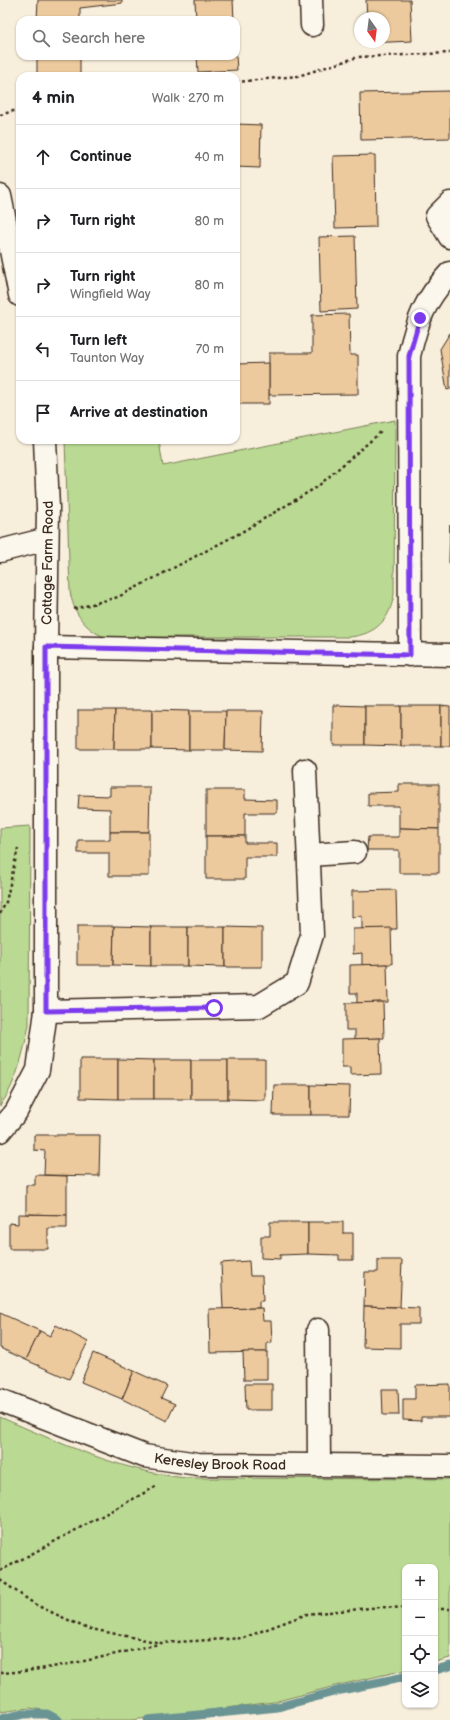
<!DOCTYPE html>
<meta charset="utf-8">
<style>
body{margin:0;font-family:"Balsamiq Sans",sans-serif;background:#f6f6f6;color:#202124}
.controls{position:absolute;right:12px;bottom:12px;display:grid;overflow:hidden;border-radius:8px;box-shadow:0 1px 3px #0004}
.controls button{width:36px;height:36px;display:grid;place-items:center;padding:0;border:0;border-bottom:1px solid #e0e0e0;background:#fff;color:#202124;font:20px sans-serif}
.compass{position:absolute;left:354px;top:12px;width:36px;height:36px;border-radius:50%;background:#fff;box-shadow:0 1px 3px #0004;rotate:166deg}
.stop{position:absolute;width:12px;height:12px;margin:-9px;border:3px solid #7c3aed;border-radius:50%;background:#fff}
.stop.end{background:#7c3aed;border-color:#fff;box-shadow:0 1px 4px #0008}
.list{margin:0;padding:0;list-style:none}
h2{display:flex;justify-content:space-between;align-items:center;height:52px;margin:0;padding:0 16px;font-size:17px}
h2 small{font-size:13px;font-weight:400;color:#757577}
.list li{display:grid;grid-template-columns:26px 1fr auto;gap:12px;align-items:center;box-sizing:border-box;height:64px;padding:0 16px;border-top:1px solid #e0e0e0}
.list b{display:block;font-size:15px;white-space:nowrap}
.list p{margin:0;font-size:13px;white-space:nowrap;color:#757577}
.list em{font-size:13px;font-style:normal;color:#757577}
.icon{flex:none;width:22px;height:22px;fill:none;stroke:currentColor;stroke-width:2;stroke-linecap:round;stroke-linejoin:round}
.map{position:relative;flex:none;width:450px;height:1720px;overflow:hidden}
.search{position:absolute;background:#fff;box-shadow:0 1px 3px #0004;left:16px;top:16px;width:224px;height:44px;display:flex;align-items:center;gap:10px;box-sizing:border-box;padding:0 14px;border-radius:12px;color:#757577;font-size:15px}
.panel{position:absolute;background:#fff;box-shadow:0 1px 3px #0004;left:16px;top:72px;width:224px;height:372px;border-radius:12px}
.map>svg:first-child{display:block}
.green{fill:#bada93;stroke:#7a8258}
.lines{fill:none;stroke-linecap:round;stroke-linejoin:round}
.stream{stroke:#6a9494;stroke-width:9}
.building{fill:#edca9e;stroke:#3b2a1e}
.minor-casing{stroke:#3b2a1e;stroke-width:25}
.path{stroke:#3b2a1e;stroke-width:2.5;stroke-dasharray:3 3;stroke-linecap:butt}
.minor{stroke:#fbf7ec;stroke-width:22}
.route{stroke:#7c3aed;stroke-width:5}
.labels{text-anchor:middle;stroke-width:3;stroke-linejoin:round;paint-order:stroke}
.street-label{font-size:14px;fill:#3b2a1e;stroke:#fbf7ec}
</style>
<div class="map">
<svg width="450" height="1720" viewBox="0 0 450 1720">
<rect width="100%" height="100%" fill="#f8eedc"/>
<filter id="ink" filterUnits="userSpaceOnUse"><feTurbulence type="fractalNoise" baseFrequency=".025" numOctaves="2"/><feDisplacementMap in="SourceGraphic" scale="8" xChannelSelector="R" yChannelSelector="G"/><feConvolveMatrix kernelMatrix="1 2 1 2 8 2 1 2 1" color-interpolation-filters="sRGB"/></filter>
<g filter="url(#ink)">
<g class="green">
<path d="M 395,420 L 394,594 C 390,620 376,634 350,637 L 105,637 C 85,630 73,612 70,591 L 65,440 L 159,441 L 163,466 Z"/>
<path d="M 30,826 L 29,1025 C 23,1054 17,1082 0,1106 L 0,828 Z"/>
<path d="M 0,1417 C 60,1443 120,1471 186,1478 L 450,1479 L 450,1658 L 435,1662 L 435,1567 L 405,1567 L 405,1670 L 335,1686 L 274,1702 L 132,1720 L 64,1720 L 42,1710 L 30,1708 L 0,1712 Z"/>
</g>
<g class="lines">
<g class="stream">
<path d="M 435,1670 L 450,1666"/>
<path d="M 0,1719 L 24,1714 L 47,1714 L 58,1720"/>
<path d="M 148,1720 L 278,1707 L 341,1690 L 405,1677"/>
</g>
</g>
<g class="building">
<path d="M 38,0 L 122,0 L 122,3 L 80,8 L 80,20 L 37,20 Z"/>
<path d="M 195,0 L 233,0 L 234,20 L 196,20 Z"/>
<path d="M 366,0 L 410,0 L 412,41 L 368,43 L 384,42 L 384,18 L 367,18 Z"/>
<rect x="37" y="56" width="43" height="20"/>
<path d="M 197,56 L 236,56 L 237,70 L 198,72 Z"/>
<path d="M 450,91 L 450,138 L 361,140 L 360,93 Z"/>
<path d="M 236,124 L 261,125 L 260,168 L 236,167 Z"/>
<path d="M 375,155 L 376,227 L 335,228 L 333,156 Z"/>
<path d="M 355,236 L 357,309 L 321,311 L 319,237 Z"/>
<path d="M 349,314 L 350,355 L 358,355 L 358,394 L 269,395 L 269,353 L 312,353 L 312,315 Z"/>
<path d="M 450,333 L 450,389 L 447,390 L 440,349 Z"/>
<path d="M 269,363 L 269,404 L 236,404 L 236,364 Z"/>
<path d="M 450,525 L 450,563 L 449,563 Z"/>
<path d="M 333,705 L 365,706 L 365,745 L 333,745 Z"/>
<path d="M 365,706 L 401,706 L 401,746 L 365,745 Z"/>
<rect x="401" y="706" width="40" height="40"/>
<path d="M 441,706 L 450,707 L 450,746 L 441,746 Z"/>
<path d="M 78,710 L 115,710 L 114,749 L 78,749 Z"/>
<path d="M 115,710 L 152,710 L 152,749 L 114,749 Z"/>
<path d="M 152,710 L 189,711 L 189,750 L 152,749 Z"/>
<path d="M 189,711 L 226,711 L 225,750 L 189,750 Z"/>
<path d="M 226,711 L 263,711 L 262,751 L 225,750 Z"/>
<path d="M 399,784 L 439,784 L 439,829 L 399,828 L 399,806 L 368,806 L 368,793 L 399,792 Z"/>
<path d="M 110,787 L 150,787 L 149,832 L 110,832 L 110,809 L 78,808 L 79,795 L 110,796 Z"/>
<path d="M 206,790 L 245,790 L 245,799 L 277,800 L 277,813 L 245,813 L 245,836 L 206,836 Z"/>
<path d="M 399,828 L 439,829 L 439,873 L 399,873 L 399,850 L 367,850 L 368,837 L 399,837 Z"/>
<path d="M 110,832 L 149,832 L 149,876 L 109,876 L 109,853 L 78,853 L 78,840 L 110,840 Z"/>
<path d="M 206,836 L 245,836 L 245,843 L 277,843 L 277,857 L 245,857 L 245,879 L 206,879 Z"/>
<path d="M 396,890 L 397,929 L 362,929 L 362,916 L 352,917 L 352,891 Z"/>
<path d="M 77,926 L 114,926 L 113,965 L 77,965 Z"/>
<path d="M 114,926 L 151,927 L 151,966 L 113,965 Z"/>
<rect x="151" y="927" width="37" height="39"/>
<path d="M 188,927 L 225,927 L 225,967 L 188,966 Z"/>
<path d="M 225,927 L 262,928 L 262,967 L 225,967 Z"/>
<path d="M 391,928 L 392,964 L 362,965 L 362,953 L 353,954 L 353,929 Z"/>
<path d="M 387,964 L 388,1002 L 357,1003 L 357,993 L 350,993 L 350,965 Z"/>
<path d="M 383,1002 L 384,1038 L 355,1039 L 355,1030 L 346,1030 L 346,1003 Z"/>
<path d="M 380,1038 L 381,1074 L 350,1075 L 350,1067 L 342,1067 L 342,1039 Z"/>
<path d="M 80,1059 L 118,1059 L 118,1099 L 80,1098 Z"/>
<path d="M 118,1059 L 154,1060 L 154,1099 L 118,1099 Z"/>
<rect x="154" y="1060" width="37" height="39"/>
<rect x="191" y="1060" width="37" height="39"/>
<path d="M 228,1060 L 265,1060 L 265,1100 L 228,1099 Z"/>
<path d="M 274,1085 L 311,1085 L 311,1115 L 273,1115 Z"/>
<path d="M 311,1085 L 350,1086 L 349,1115 L 311,1115 Z"/>
<path d="M 34,1135 L 100,1135 L 99,1176 L 44,1175 L 45,1151 L 34,1150 Z"/>
<path d="M 35,1175 L 67,1176 L 67,1215 L 26,1214 L 26,1185 L 35,1185 Z"/>
<path d="M 18,1214 L 67,1215 L 67,1228 L 48,1228 L 48,1249 L 9,1249 L 9,1223 L 18,1224 Z"/>
<path d="M 270,1222 L 308,1222 L 308,1254 L 280,1255 L 280,1259 L 261,1258 L 261,1236 L 270,1236 Z"/>
<path d="M 308,1222 L 343,1222 L 343,1233 L 353,1233 L 353,1260 L 339,1260 L 339,1255 L 308,1254 Z"/>
<path d="M 378,1260 L 402,1260 L 400,1307 L 364,1306 L 365,1272 L 378,1272 Z"/>
<path d="M 249,1261 L 250,1276 L 262,1276 L 263,1301 L 259,1301 L 259,1308 L 223,1309 L 221,1263 Z"/>
<path d="M 364,1306 L 419,1308 L 419,1324 L 400,1324 L 400,1348 L 363,1347 Z"/>
<path d="M 262,1308 L 263,1321 L 271,1321 L 272,1343 L 267,1343 L 267,1352 L 210,1353 L 209,1309 Z"/>
<path d="M 0,1313 L 40,1331 L 26,1360 L 0,1348 Z"/>
<path d="M 56,1325 L 88,1342 L 69,1379 L 26,1360 L 40,1331 L 50,1336 Z"/>
<path d="M 243,1352 L 267,1352 L 267,1380 L 244,1380 Z"/>
<path d="M 93,1353 L 134,1371 L 122,1399 L 81,1382 Z"/>
<path d="M 134,1371 L 167,1386 L 161,1398 L 175,1404 L 167,1421 L 122,1399 Z"/>
<path d="M 245,1384 L 272,1384 L 272,1410 L 246,1410 Z"/>
<path d="M 450,1384 L 450,1417 L 421,1417 L 421,1421 L 403,1420 L 403,1399 L 415,1399 L 415,1385 Z"/>
<path d="M 382,1389 L 398,1389 L 399,1415 L 383,1415 Z"/>
</g>
<g class="lines">
<g class="minor-casing">
<g id="minor">
<path d="M 311,0 L 312,25"/>
<path d="M 0,196 L 20,295"/>
<path d="M 450,203 L 437,216 L 450,237"/>
<path d="M 0,551 L 47,539"/>
<path d="M 46,647 L 450,655"/>
<path d="M 410,655 L 409,356 C 417,321 425,299 450,273"/>
<path d="M 309,855 L 355,852"/>
<path d="M 46,1011 L 259,1006 L 297,983 L 312,935 L 305,770"/>
<path id="s1" d="M 0,1131 L 16,1112 L 38,1070 L 46,1011 L 46,647 L 48,508 L 45,440"/>
<path d="M 318,1330 L 319,1464"/>
<path id="s2" d="M 0,1400 L 144,1456 L 198,1464 L 450,1466"/>
</g>
</g>
<g class="path">
<path d="M 236,82 L 298,76 L 358,57 L 450,53"/>
<path d="M 0,115 L 20,109"/>
<path d="M 74,609 L 118,597 L 240,533 L 317,487 L 382,431"/>
<path d="M 0,914 L 6,902 L 18,848"/>
<path d="M 0,1571 L 157,1486"/>
<path d="M 0,1580 L 36,1605 L 86,1628 L 161,1643 L 243,1638 L 307,1614 L 381,1607 L 405,1608"/>
<path d="M 435,1609 L 450,1609"/>
<path d="M 0,1673 C 54,1670 106,1656 159,1644"/>
</g>
<use href="#minor" class="minor"/>
</g>
</g>
<g class="lines" filter="url(#ink)">
<path class="route" d="M 214,1008 L 46,1011 L 46,647 L 410,655 L 409,356 L 420,318"/>
</g>
<g class="labels">
<g class="street-label">
<text dy="5" stroke="none"><textPath href="#s1" startOffset="580">Cottage Farm Road</textPath></text>
<text dy="5" stroke="none"><textPath href="#s2" startOffset="231">Keresley Brook Road</textPath></text>
</g>
</g>
</svg>
<div class="controls">
<button>+</button>
<button>−</button>
<button><svg class="icon" aria-label="locate" viewBox="0 0 24 24"><circle cx="12" cy="12" r="6"/><path d="M12 2v4M12 18v4M2 12h4M18 12h4"/></svg></button>
<button><svg class="icon" aria-label="layers" viewBox="0 0 24 24"><path d="M12 4l9 5-9 5-9-5zM3 14l9 5 9-5"/></svg></button>
</div>
<svg class="compass" viewBox="-18 -18 36 36"><path d="M0-13l5 13h-10z" fill="#e53935"/><path d="M0 13l5-13h-10z" fill="#757577"/></svg>
<div class="stop" style="left:214px;top:1008px"></div>
<div class="stop end" style="left:420px;top:318px"></div>
<div class="search"><svg class="icon" aria-label="search" viewBox="0 0 24 24"><circle cx="10" cy="10" r="6"/><path d="M15 15l6 6"/></svg>Search here</div>
<section class="panel">
<h2>4 min<small>Walk · 270 m</small></h2>
<ul class="list">
<li><svg class="icon" aria-label="ahead" viewBox="0 0 24 24"><path d="M12 20V5M6 11l6-6 6 6"/></svg><div><b>Continue</b></div><em>40 m</em></li>
<li><svg class="icon" aria-label="right" viewBox="0 0 24 24"><path d="M7 20v-9h11M14 6l5 5-5 5"/></svg><div><b>Turn right</b></div><em>80 m</em></li>
<li><svg class="icon" aria-label="right" viewBox="0 0 24 24"><path d="M7 20v-9h11M14 6l5 5-5 5"/></svg><div><b>Turn right</b><p>Wingfield Way</p></div><em>80 m</em></li>
<li><svg class="icon" aria-label="left" viewBox="0 0 24 24"><path d="M17 20v-9H6M10 6l-5 5 5 5"/></svg><div><b>Turn left</b><p>Taunton Way</p></div><em>70 m</em></li>
<li><svg class="icon" aria-label="arrive" viewBox="0 0 24 24"><path d="M6 21V4h12l-3 4 3 4H6"/></svg><div><b>Arrive at destination</b></div></li>
</ul>
</section>
</div>
